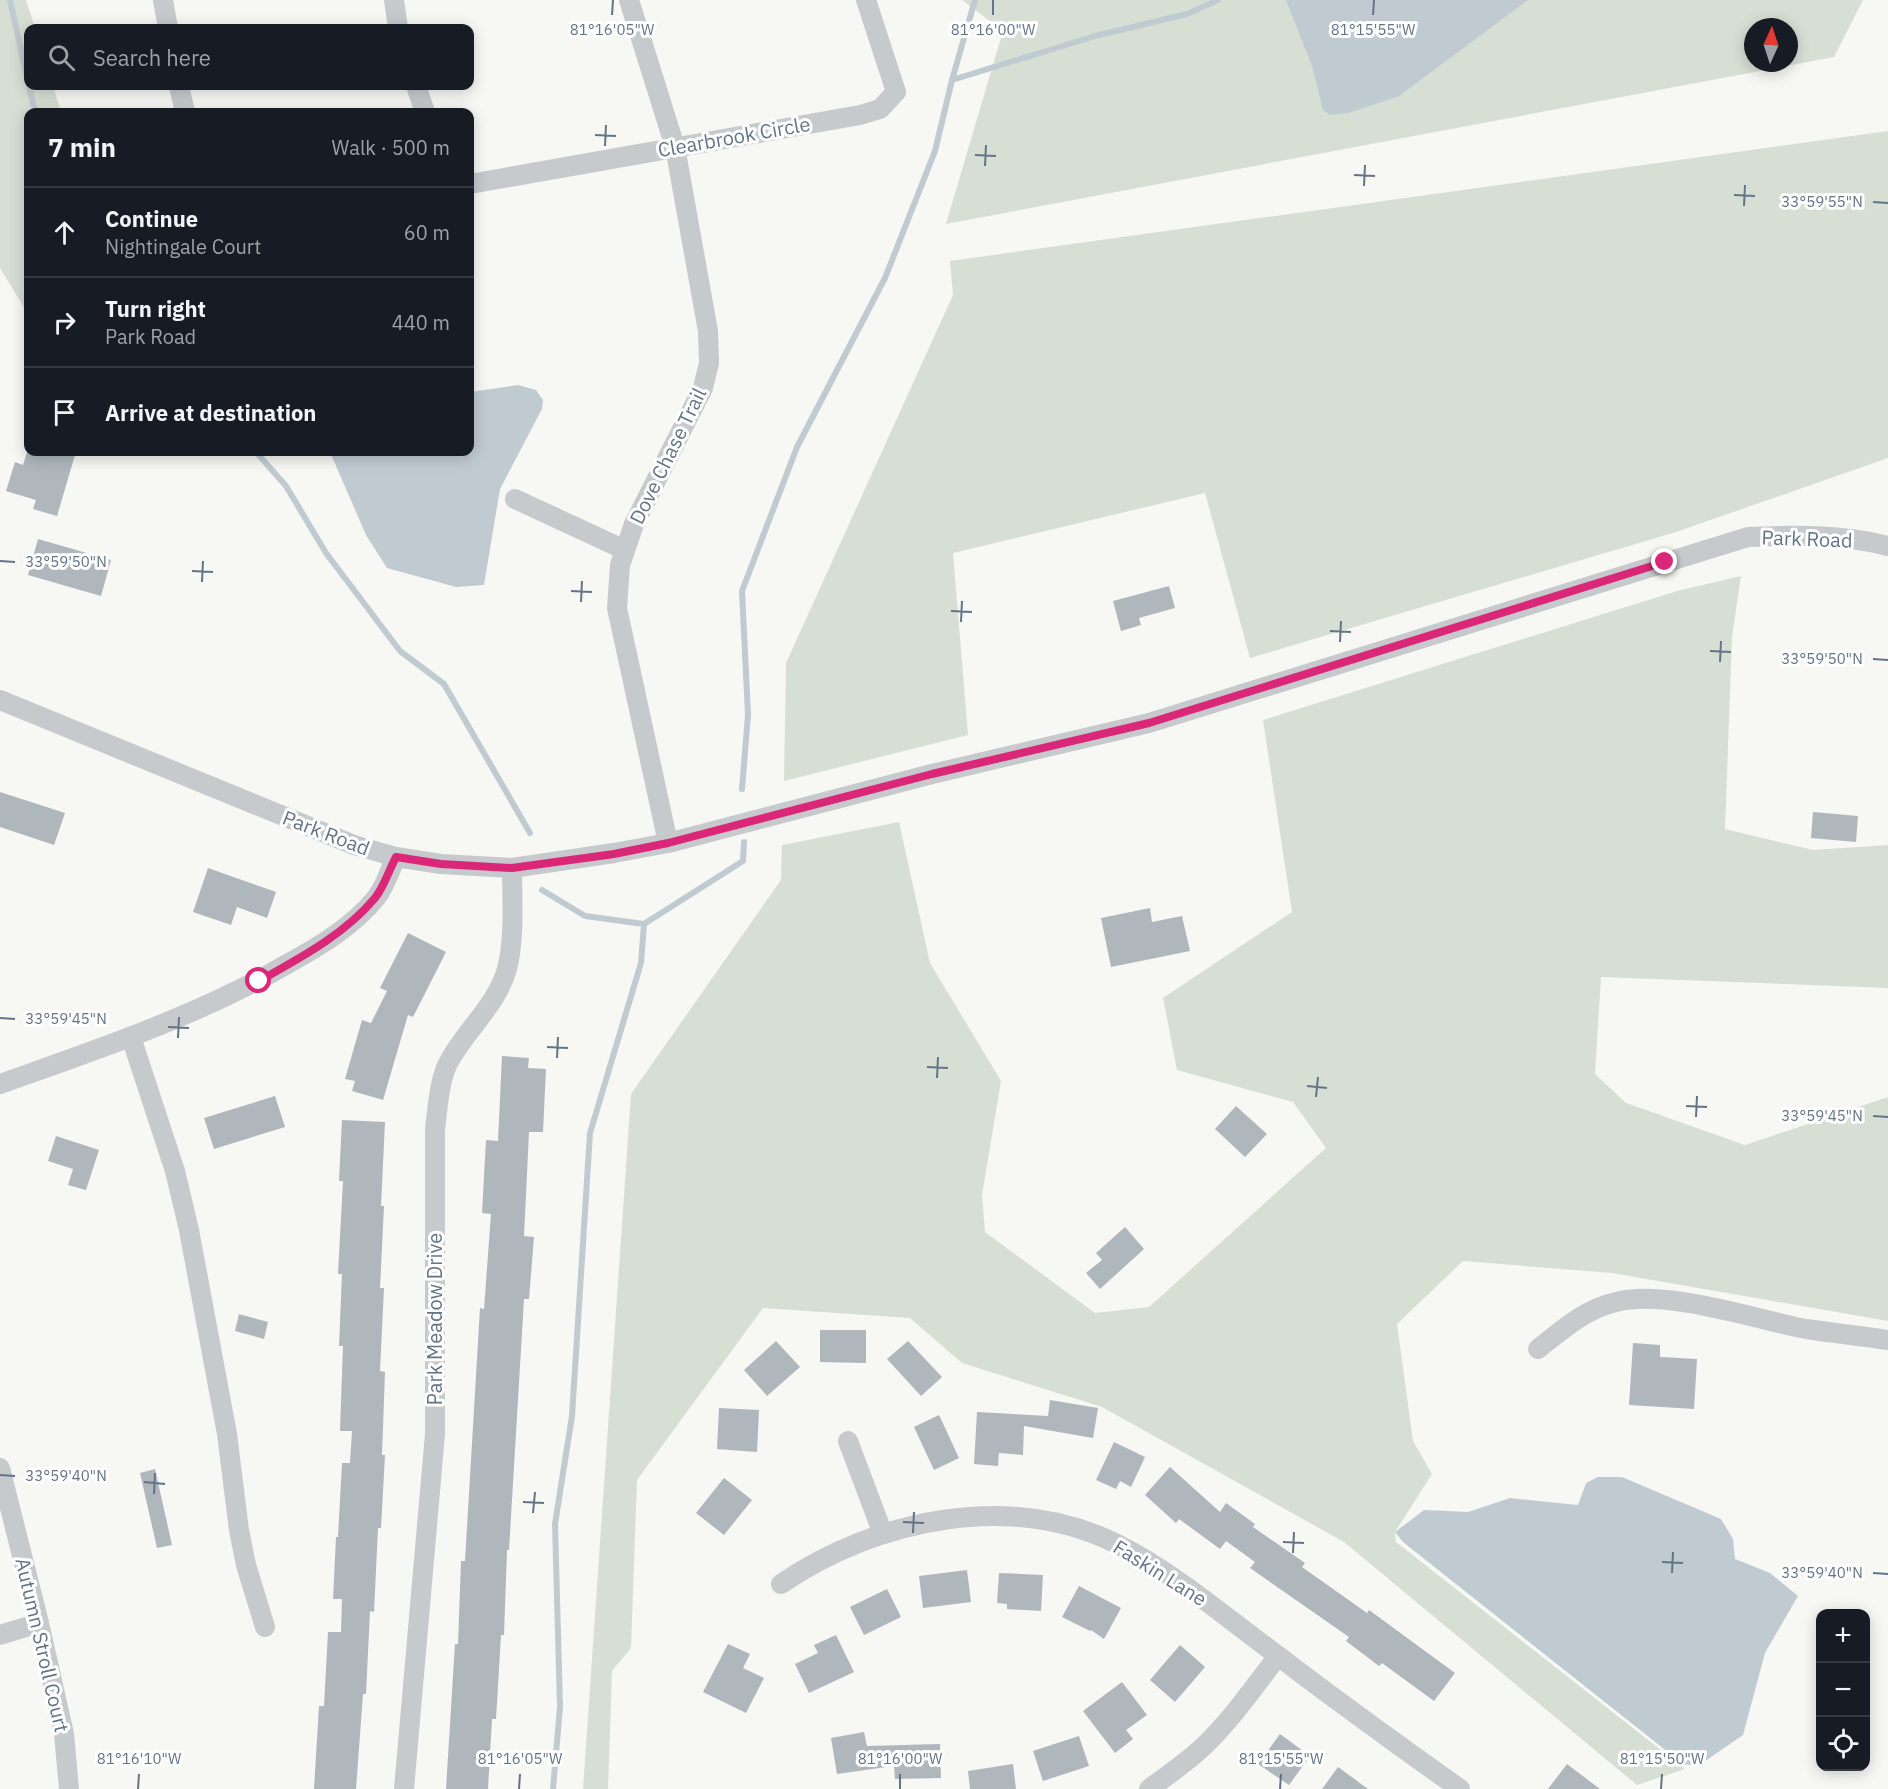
<!DOCTYPE html>
<meta charset="utf-8">
<style>
body{margin:0;font-family:"IBM Plex Sans",sans-serif;background:#20242c;color:#f1f3f6}
.controls{position:absolute;right:18px;bottom:18px;display:grid;overflow:hidden;border-radius:12px;box-shadow:0 3px 15px #0003}
.controls button{width:54px;height:54px;display:grid;place-items:center;padding:0;border:0;border-bottom:2px solid #363941;background:#171b24;color:#f1f3f6;font:30px sans-serif}
.compass{position:absolute;left:1744px;top:18px;width:54px;height:54px;border-radius:50%;background:#171b24;box-shadow:0 3px 15px #0003;rotate:3deg}
.stop{position:absolute;width:18px;height:18px;margin:-14px;border:4px solid #db2777;border-radius:50%;background:#fff}
.stop.end{background:#db2777;border-color:#fff;box-shadow:0 2px 6px #0008}
.list{margin:0;padding:0;list-style:none}
h2{display:flex;justify-content:space-between;align-items:center;height:78px;margin:0;padding:0 24px;font-size:26px}
h2 small{font-size:20px;font-weight:400;color:#9ea1a6}
.list li{display:grid;grid-template-columns:39px 1fr auto;gap:18px;align-items:center;box-sizing:border-box;height:90px;padding:0 24px;border-top:2px solid #363941}
.list b{display:block;font-size:22px;white-space:nowrap}
.list p{margin:0;font-size:20px;white-space:nowrap;color:#9ea1a6}
.list em{font-size:20px;font-style:normal;color:#9ea1a6}
.icon{flex:none;width:33px;height:33px;fill:none;stroke:currentColor;stroke-width:2;stroke-linecap:round;stroke-linejoin:round}
.map{position:relative;flex:none;width:1888px;height:1789px;overflow:hidden}
.search{position:absolute;background:#171b24;box-shadow:0 3px 15px #0003;left:24px;top:24px;width:450px;height:66px;display:flex;align-items:center;gap:15px;box-sizing:border-box;padding:0 21px;border-radius:12px;color:#9ea1a6;font-size:22px}
.panel{position:absolute;background:#171b24;box-shadow:0 3px 15px #0003;left:24px;top:108px;width:450px;height:348px;border-radius:12px}
.map>svg:first-child{display:block}
.green{fill:#d7dfd4;fill-rule:evenodd}
.water{fill:#c0cbd1}
.lines{fill:none;stroke-linecap:round;stroke-linejoin:round}
.stream{stroke:#c0cbd1;stroke-width:6}
.building{fill:#afb7bd}
.minor{stroke:#c6cacd;stroke-width:20}
.route{stroke:#db2777;stroke-width:8}
.ticks{fill:none;stroke:#637487;stroke-width:2}
.labels{text-anchor:middle;stroke-width:6;stroke-linejoin:round;paint-order:stroke}
.street-label{font-size:20px;fill:#637487;stroke:#fff}
.ticks-label{font-size:15px;text-anchor:middle;fill:#637487;stroke:#fff;stroke-width:6;stroke-linejoin:round;paint-order:stroke}
</style>
<div class="map">
<svg width="1888" height="1789" viewBox="0 0 1888 1789">
<rect width="100%" height="100%" fill="#f7f7f3"/>
<g class="green">
<path d="M 0,0 L 26,0 L 35,28 L 28,28 L 28,86 L 53,86 L 61,112 L 28,112 L 28,314 L 0,268 Z"/>
<path d="M 962,0 L 1863,0 L 1834,57 L 946,224 L 1003,31 ZM 1753,27 L 1789,27 L 1789,63 L 1753,63 Z"/>
<path d="M 1888,131 L 1888,458 L 1676,532 L 1250,658 L 1205,493 L 953,553 L 968,735 L 784,781 L 786,663 L 953,295 L 950,261 Z"/>
<path d="M 1741,576 L 1732,637 L 1725,829 L 1813,850 L 1888,845 L 1888,988 L 1601,977 L 1595,1074 L 1626,1103 L 1745,1145 L 1888,1097 L 1888,1321 L 1612,1273 L 1463,1261 L 1397,1324 L 1413,1441 L 1432,1474 L 1395,1532 L 1396,1542 L 1685,1769 L 1637,1785 L 1344,1542 L 1102,1407 L 962,1363 L 910,1318 L 763,1308 L 637,1480 L 631,1648 L 612,1671 L 608,1789 L 583,1789 L 631,1094 L 781,880 L 782,845 L 899,822 L 930,963 L 1001,1081 L 982,1195 L 985,1232 L 1095,1313 L 1149,1307 L 1326,1148 L 1293,1102 L 1177,1070 L 1163,998 L 1292,912 L 1263,720 L 1677,591 Z"/>
</g>
<g class="water">
<path d="M 1286,0 L 1528,0 L 1399,96 L 1348,113 L 1330,115 L 1323,110 L 1312,66 Z"/>
<path d="M 518,385 L 536,390 L 543,400 L 542,409 L 500,489 L 484,585 L 456,587 L 387,568 L 366,535 L 330,452 L 470,452 L 470,392 Z"/>
<path d="M 1598,1477 L 1622,1477 L 1721,1519 L 1733,1539 L 1735,1559 L 1770,1573 L 1798,1596 L 1765,1653 L 1743,1735 L 1698,1766 L 1683,1764 L 1403,1542 L 1395,1532 L 1424,1510 L 1468,1512 L 1510,1498 L 1578,1505 L 1586,1483 Z"/>
</g>
<g class="lines">
<g class="stream">
<path d="M 10,0 L 28,82"/>
<path d="M 952,80 L 1095,36 L 1187,14 L 1218,0"/>
<path d="M 29,86 L 35,112"/>
<path d="M 256,452 L 286,486 L 326,553 L 400,651 L 444,684 L 530,833"/>
<path d="M 742,789 L 748,715 L 742,591 L 797,447 L 885,278 L 935,151 L 952,80 L 975,0"/>
<path d="M 542,890 L 585,916 L 644,924 L 743,861 L 744,842"/>
<path d="M 553,1789 L 560,1707 L 555,1524 L 572,1416 L 590,1133 L 641,963 L 644,924"/>
</g>
</g>
<g class="building">
<path d="M 27,452 L 63,452 L 75,455 L 57,516 L 33,509 L 36,500 L 6,491 L 15,462 L 23,465 Z"/>
<path d="M 38,539 L 111,560 L 101,596 L 28,575 Z"/>
<path d="M 1169,586 L 1175,608 L 1139,618 L 1141,625 L 1121,631 L 1113,601 Z"/>
<path d="M 0,792 L 65,813 L 54,845 L 0,827 Z"/>
<path d="M 1813,812 L 1858,816 L 1856,842 L 1811,838 Z"/>
<path d="M 208,868 L 276,892 L 267,918 L 237,907 L 231,925 L 193,912 Z"/>
<path d="M 1150,908 L 1152,922 L 1182,916 L 1190,951 L 1111,967 L 1101,918 Z"/>
<path d="M 408,933 L 446,952 L 413,1017 L 408,1015 L 383,1100 L 352,1091 L 355,1081 L 345,1079 L 362,1020 L 371,1023 L 387,991 L 380,988 Z"/>
<path d="M 502,1056 L 529,1058 L 528,1068 L 546,1069 L 543,1132 L 529,1132 L 524,1236 L 534,1237 L 529,1299 L 524,1299 L 509,1550 L 507,1550 L 504,1635 L 501,1635 L 496,1719 L 492,1719 L 488,1789 L 446,1789 L 455,1644 L 458,1644 L 461,1561 L 465,1561 L 480,1308 L 484,1309 L 491,1214 L 482,1213 L 486,1140 L 498,1141 Z"/>
<path d="M 275,1096 L 285,1127 L 214,1149 L 204,1118 Z"/>
<path d="M 1236,1106 L 1267,1134 L 1245,1157 L 1215,1129 Z"/>
<path d="M 342,1120 L 385,1122 L 381,1206 L 384,1206 L 380,1288 L 384,1288 L 380,1371 L 385,1372 L 382,1455 L 385,1455 L 381,1528 L 378,1528 L 374,1612 L 370,1611 L 366,1694 L 363,1694 L 356,1789 L 314,1789 L 319,1706 L 324,1706 L 328,1632 L 341,1632 L 342,1599 L 333,1599 L 336,1537 L 338,1537 L 342,1463 L 350,1463 L 352,1431 L 340,1431 L 343,1346 L 339,1346 L 342,1274 L 338,1274 L 343,1181 L 339,1181 Z"/>
<path d="M 56,1136 L 99,1150 L 86,1190 L 68,1185 L 73,1169 L 48,1161 Z"/>
<path d="M 1125,1227 L 1144,1249 L 1100,1289 L 1086,1273 L 1102,1260 L 1096,1253 Z"/>
<path d="M 239,1314 L 268,1322 L 264,1339 L 235,1331 Z"/>
<path d="M 820,1330 L 866,1330 L 866,1363 L 820,1362 Z"/>
<path d="M 776,1341 L 800,1367 L 767,1396 L 744,1370 Z"/>
<path d="M 908,1341 L 942,1377 L 921,1396 L 887,1359 Z"/>
<path d="M 1633,1343 L 1660,1345 L 1660,1357 L 1697,1359 L 1694,1409 L 1629,1405 Z"/>
<path d="M 1050,1400 L 1098,1408 L 1093,1438 L 1024,1426 L 1023,1455 L 999,1453 L 998,1466 L 974,1464 L 977,1412 L 1048,1416 Z"/>
<path d="M 719,1408 L 759,1410 L 757,1452 L 717,1449 Z"/>
<path d="M 939,1415 L 959,1458 L 934,1470 L 914,1427 Z"/>
<path d="M 1114,1442 L 1145,1457 L 1131,1487 L 1120,1481 L 1116,1489 L 1096,1480 Z"/>
<path d="M 1170,1467 L 1220,1512 L 1226,1503 L 1255,1524 L 1253,1527 L 1305,1563 L 1302,1567 L 1367,1613 L 1369,1610 L 1455,1673 L 1434,1701 L 1382,1663 L 1379,1666 L 1346,1641 L 1349,1637 L 1250,1568 L 1255,1562 L 1226,1541 L 1220,1549 L 1179,1519 L 1176,1523 L 1145,1495 Z"/>
<path d="M 155,1469 L 172,1545 L 157,1548 L 140,1473 Z"/>
<path d="M 724,1478 L 752,1500 L 724,1535 L 696,1513 Z"/>
<path d="M 967,1570 L 971,1602 L 923,1608 L 919,1576 Z"/>
<path d="M 999,1573 L 1043,1575 L 1041,1611 L 1007,1609 L 1007,1604 L 997,1603 Z"/>
<path d="M 1079,1586 L 1121,1608 L 1104,1639 L 1091,1630 L 1090,1631 L 1062,1617 Z"/>
<path d="M 887,1589 L 901,1617 L 864,1635 L 850,1607 Z"/>
<path d="M 836,1635 L 854,1672 L 809,1693 L 795,1664 L 818,1653 L 814,1645 Z"/>
<path d="M 728,1644 L 750,1654 L 743,1668 L 764,1678 L 746,1713 L 703,1692 Z"/>
<path d="M 1180,1645 L 1205,1667 L 1175,1702 L 1150,1680 Z"/>
<path d="M 1122,1682 L 1147,1715 L 1126,1730 L 1133,1739 L 1115,1753 L 1083,1711 Z"/>
<path d="M 864,1732 L 867,1746 L 940,1744 L 941,1778 L 895,1779 L 894,1766 L 837,1774 L 831,1738 Z"/>
<path d="M 1280,1734 L 1310,1756 L 1289,1785 L 1258,1764 Z"/>
<path d="M 1079,1736 L 1089,1766 L 1043,1781 L 1033,1751 Z"/>
<path d="M 1013,1764 L 1016,1789 L 970,1789 L 968,1771 Z"/>
<path d="M 1567,1764 L 1600,1789 L 1548,1789 Z"/>
<path d="M 1338,1767 L 1368,1789 L 1322,1789 Z"/>
</g>
<g class="lines">
<g class="minor">
<path d="M 163,0 L 168,28"/>
<path d="M 394,0 L 398,28"/>
<path d="M 629,0 L 675,147 L 708,331 L 709,363 L 703,388 L 634,524 L 620,565 L 617,608 L 668,843"/>
<path d="M 179,86 L 185,112"/>
<path d="M 416,86 L 425,112"/>
<path d="M 470,184 L 860,115 L 880,109 L 896,92 L 866,0"/>
<path d="M 515,499 L 625,550"/>
<path d="M 0,700 L 354,845 L 396,857 L 441,864 L 512,868 L 614,853 L 668,843 L 932,774 L 1149,723 L 1748,537 C 1794,535 1843,534 1888,546"/>
<path d="M 131,1037 L 175,1171 L 189,1230 L 227,1434 L 239,1530 L 246,1565 L 265,1627"/>
<path d="M 0,1084 C 98,1049 198,1016 289,963 C 320,946 353,926 376,898 C 385,887 390,870 396,857"/>
<path d="M 1538,1349 C 1562,1330 1585,1309 1616,1302 C 1665,1289 1755,1319 1806,1329 C 1833,1333 1861,1336 1888,1340"/>
<path d="M 848,1441 L 883,1534"/>
<path d="M 0,1468 L 39,1623 L 64,1734 L 69,1789"/>
<path d="M 781,1584 C 876,1519 1010,1491 1117,1544 C 1175,1573 1225,1617 1277,1655 C 1337,1701 1398,1745 1460,1789"/>
<path d="M 0,1635 L 39,1623"/>
<path d="M 404,1789 L 435,1434 L 435,1129 C 438,1108 439,1076 451,1058 C 469,1027 497,1004 507,969 C 515,938 512,899 512,868"/>
<path d="M 1149,1789 C 1168,1775 1187,1762 1204,1746 C 1232,1719 1254,1687 1278,1656"/>
</g>
</g>
<g class="lines">
<path class="route" d="M 259,981 C 300,958 344,935 375,898 C 384,887 389,870 396,857 L 441,864 L 512,868 L 614,854 L 668,843 L 932,774 L 1149,723 L 1665,562"/>
</g>
<path class="ticks" d="M 612,15 L 613,0M 993,15 L 993,0M 1373,15 L 1374,0M 595,135 L 616,136M 605,146 L 606,125M 975,155 L 996,156M 985,166 L 986,145M 1354,175 L 1375,176M 1364,186 L 1365,165M 1734,195 L 1755,196M 1873,202 L 1888,203M 1744,206 L 1745,185M 0,561 L 15,562M 192,571 L 213,572M 202,582 L 203,561M 571,591 L 592,592M 581,602 L 582,581M 951,611 L 972,612M 961,622 L 962,601M 1330,631 L 1351,632M 1340,642 L 1341,621M 1710,651 L 1731,652M 1873,659 L 1888,660M 1720,662 L 1721,641M 0,1018 L 15,1019M 168,1027 L 189,1028M 178,1038 L 179,1017M 547,1047 L 568,1048M 557,1058 L 558,1037M 927,1067 L 948,1068M 937,1078 L 938,1057M 1307,1086 L 1327,1088M 1316,1097 L 1318,1077M 1686,1106 L 1707,1107M 1873,1116 L 1888,1117M 1696,1117 L 1697,1096M 0,1475 L 15,1476M 144,1482 L 165,1484M 154,1494 L 155,1473M 523,1502 L 544,1503M 533,1513 L 535,1492M 903,1522 L 924,1523M 913,1533 L 914,1512M 1283,1542 L 1304,1543M 1293,1553 L 1294,1532M 1662,1562 L 1683,1563M 1672,1573 L 1673,1552M 1873,1573 L 1888,1574M 138,1789 L 139,1774M 519,1789 L 520,1774M 900,1789 L 900,1774M 1280,1789 L 1281,1774M 1661,1789 L 1662,1774"/>
<g class="labels">
<g class="street-label">
<text transform="translate(734 137) rotate(-10)" y="7">Clearbrook Circle</text>
<text transform="translate(668 456) rotate(-64)" y="7">Dove Chase Trail</text>
<text transform="translate(1807 539) rotate(2)" y="7">Park Road</text>
<text transform="translate(326 833) rotate(21)" y="7">Park Road</text>
<text transform="translate(435 1319) rotate(-90)" y="7">Park Meadow Drive</text>
<text transform="translate(1160 1573) rotate(32)" y="7">Faskin Lane</text>
<text transform="translate(42 1645) rotate(77)" y="7">Autumn Stroll Court</text>
</g>
</g>
<g class="ticks-label">
<text x="612" y="35">81°16'05"W</text>
<text x="993" y="35">81°16'00"W</text>
<text x="1373" y="35">81°15'55"W</text>
<text x="1822" y="207">33°59'55"N</text>
<text x="66" y="567">33°59'50"N</text>
<text x="1822" y="664">33°59'50"N</text>
<text x="66" y="1024">33°59'45"N</text>
<text x="1822" y="1121">33°59'45"N</text>
<text x="66" y="1481">33°59'40"N</text>
<text x="1822" y="1578">33°59'40"N</text>
<text x="139" y="1764">81°16'10"W</text>
<text x="520" y="1764">81°16'05"W</text>
<text x="900" y="1764">81°16'00"W</text>
<text x="1281" y="1764">81°15'55"W</text>
<text x="1662" y="1764">81°15'50"W</text>
</g>
</svg>
<div class="controls">
<button>+</button>
<button>−</button>
<button><svg class="icon" aria-label="locate" viewBox="0 0 24 24"><circle cx="12" cy="12" r="6"/><path d="M12 2v4M12 18v4M2 12h4M18 12h4"/></svg></button>
</div>
<svg class="compass" viewBox="-18 -18 36 36"><path d="M0-13l5 13h-10z" fill="#e53935"/><path d="M0 13l5-13h-10z" fill="#9ea1a6"/></svg>
<div class="stop" style="left:259px;top:981px"></div>
<div class="stop end" style="left:1665px;top:562px"></div>
<div class="search"><svg class="icon" aria-label="search" viewBox="0 0 24 24"><circle cx="10" cy="10" r="6"/><path d="M15 15l6 6"/></svg>Search here</div>
<section class="panel">
<h2>7 min<small>Walk · 500 m</small></h2>
<ul class="list">
<li><svg class="icon" aria-label="ahead" viewBox="0 0 24 24"><path d="M12 20V5M6 11l6-6 6 6"/></svg><div><b>Continue</b><p>Nightingale Court</p></div><em>60 m</em></li>
<li><svg class="icon" aria-label="right" viewBox="0 0 24 24"><path d="M7 20v-9h11M14 6l5 5-5 5"/></svg><div><b>Turn right</b><p>Park Road</p></div><em>440 m</em></li>
<li><svg class="icon" aria-label="arrive" viewBox="0 0 24 24"><path d="M6 21V4h12l-3 4 3 4H6"/></svg><div><b>Arrive at destination</b></div></li>
</ul>
</section>
</div>
